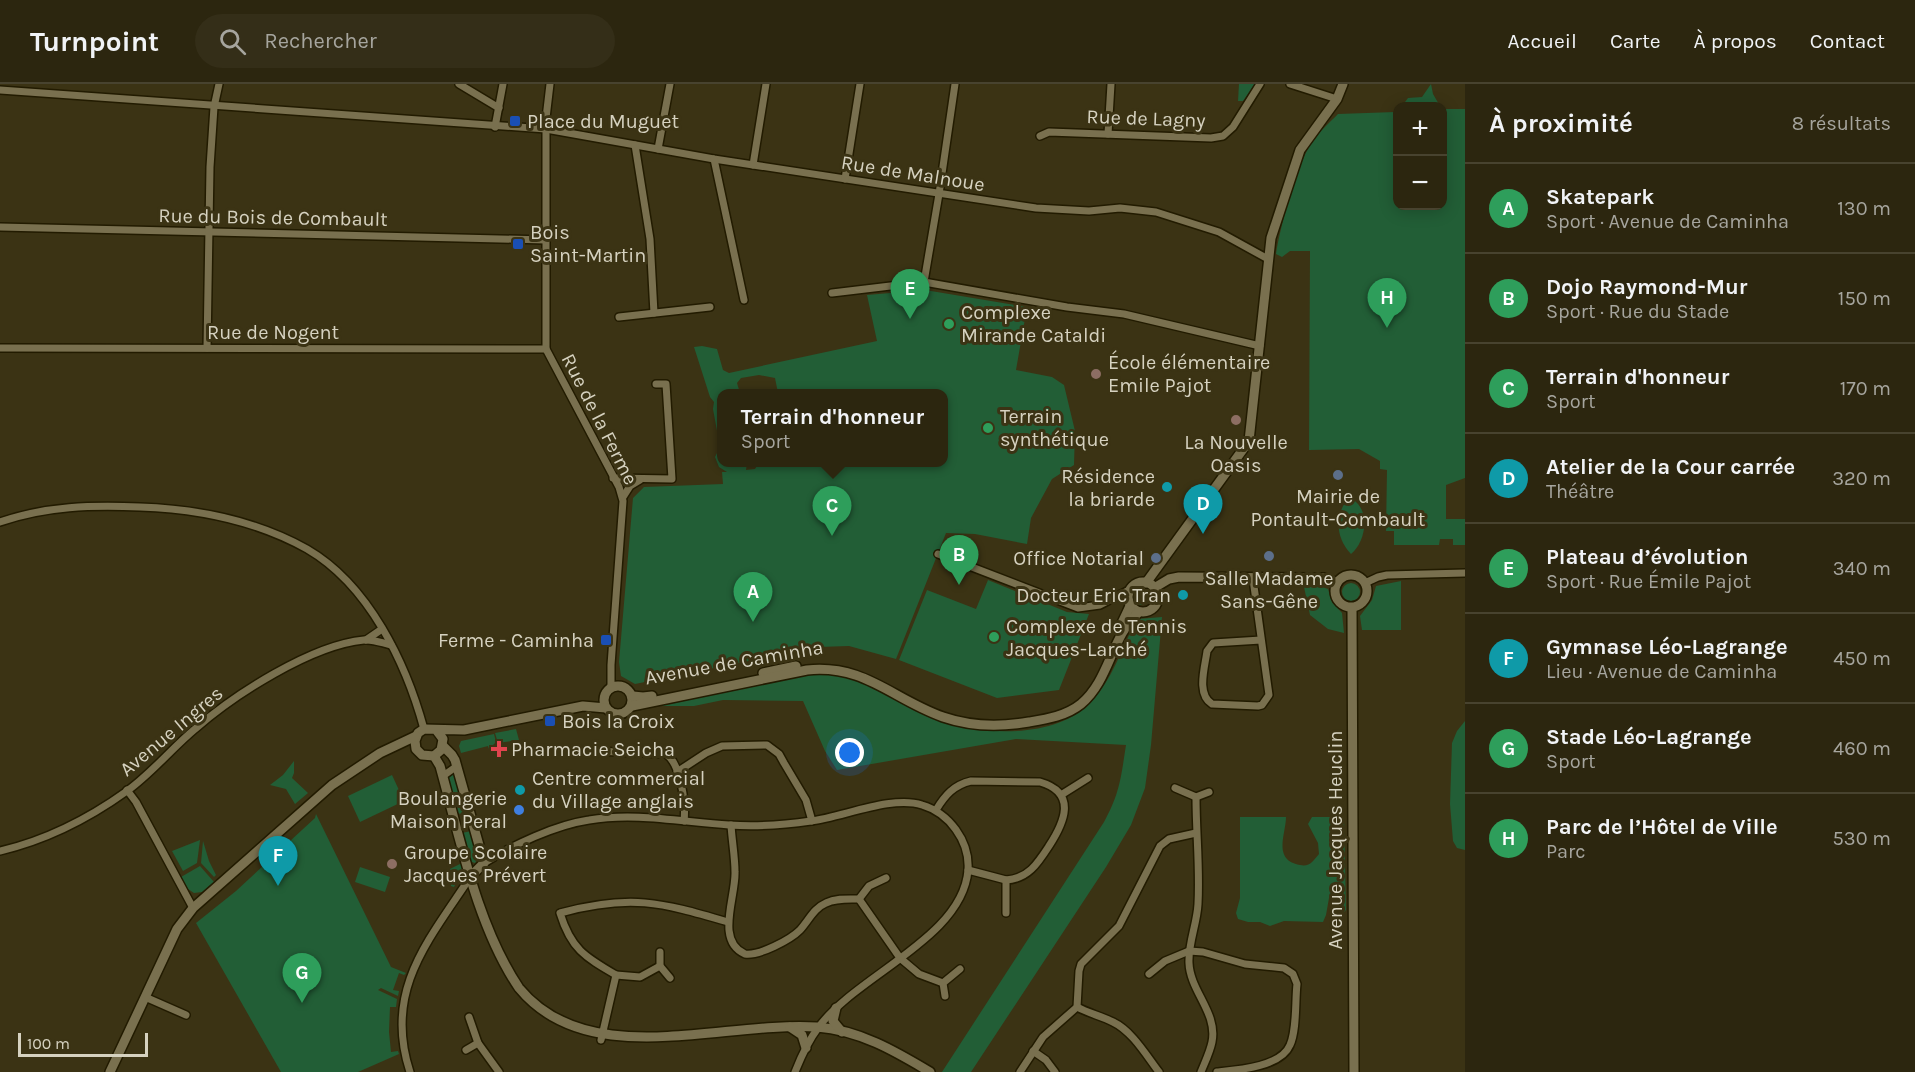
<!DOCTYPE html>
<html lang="fr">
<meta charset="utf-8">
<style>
body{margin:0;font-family:Karla,sans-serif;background:#342e18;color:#f1f3f6}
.controls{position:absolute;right:18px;top:18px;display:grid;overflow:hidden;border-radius:12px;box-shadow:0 3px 15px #0003}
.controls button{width:54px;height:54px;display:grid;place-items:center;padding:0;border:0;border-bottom:2px solid #48432f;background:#2c260f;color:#f1f3f6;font:30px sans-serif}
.scale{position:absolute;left:18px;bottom:15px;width:130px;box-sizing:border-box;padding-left:6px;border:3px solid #d6d2c0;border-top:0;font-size:16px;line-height:21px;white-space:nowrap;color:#d6d2c0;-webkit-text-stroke:4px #3b3314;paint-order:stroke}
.you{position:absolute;left:850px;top:669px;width:21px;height:21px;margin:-15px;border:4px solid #fff;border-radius:50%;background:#1a73e8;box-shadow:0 0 0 9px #1a73e833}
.badge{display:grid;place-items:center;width:39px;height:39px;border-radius:50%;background:#0b8043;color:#fff;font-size:20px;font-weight:700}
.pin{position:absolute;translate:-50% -50px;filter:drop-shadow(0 2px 3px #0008)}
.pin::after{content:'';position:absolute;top:32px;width:21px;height:18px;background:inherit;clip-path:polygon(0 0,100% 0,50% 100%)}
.popup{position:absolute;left:717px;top:305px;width:231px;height:78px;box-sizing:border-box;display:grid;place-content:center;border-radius:12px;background:#2c260f;filter:drop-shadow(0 2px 4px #0005);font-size:20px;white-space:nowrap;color:#a6a59e}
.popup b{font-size:22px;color:#f1f3f6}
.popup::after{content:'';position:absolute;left:50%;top:100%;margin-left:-12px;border:12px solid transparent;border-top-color:#2c260f}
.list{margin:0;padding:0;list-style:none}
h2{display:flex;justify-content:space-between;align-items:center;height:78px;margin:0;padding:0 24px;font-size:26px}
h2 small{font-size:20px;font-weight:400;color:#a6a59e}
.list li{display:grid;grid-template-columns:39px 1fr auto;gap:18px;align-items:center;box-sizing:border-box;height:90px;padding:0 24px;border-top:2px solid #48432f}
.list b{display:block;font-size:22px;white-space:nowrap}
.list p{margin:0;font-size:20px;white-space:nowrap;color:#a6a59e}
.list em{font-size:20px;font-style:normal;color:#a6a59e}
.icon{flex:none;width:33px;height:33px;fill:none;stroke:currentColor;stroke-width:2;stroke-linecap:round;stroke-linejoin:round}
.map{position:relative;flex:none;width:1465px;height:988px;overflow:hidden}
header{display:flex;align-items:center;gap:36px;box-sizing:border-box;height:84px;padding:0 30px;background:#2c260f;border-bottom:2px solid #48432f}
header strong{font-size:28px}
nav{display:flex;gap:33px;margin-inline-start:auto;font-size:21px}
.search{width:420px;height:54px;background:#342e18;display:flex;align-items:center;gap:15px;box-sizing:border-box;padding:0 21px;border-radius:33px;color:#a6a59e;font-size:22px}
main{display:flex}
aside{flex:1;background:#2c260f}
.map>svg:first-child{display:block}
.green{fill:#225e36;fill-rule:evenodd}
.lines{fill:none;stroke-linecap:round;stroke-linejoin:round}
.minor-casing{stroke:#221b00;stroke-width:10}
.tertiary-casing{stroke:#221b00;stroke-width:12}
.minor{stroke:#79704f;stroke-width:7}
.tertiary{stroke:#79704f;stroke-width:9}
.transit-dot{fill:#1a4fb4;stroke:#3b3314;stroke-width:2}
.leisure-dot{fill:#2e9e5b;stroke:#3b3314;stroke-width:2}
.education-dot{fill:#8d6e63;stroke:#3b3314;stroke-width:2}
.service-dot{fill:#5c6f8a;stroke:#3b3314;stroke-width:2}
.culture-dot{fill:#0f9aa8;stroke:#3b3314;stroke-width:2}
.health-dot{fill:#e0444e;stroke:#3b3314;stroke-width:2}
.shop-dot{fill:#3f7fe0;stroke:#3b3314;stroke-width:2}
.labels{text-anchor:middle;stroke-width:6;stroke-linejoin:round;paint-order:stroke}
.street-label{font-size:20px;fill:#d6d2c0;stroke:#3b3314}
.poi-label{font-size:20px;fill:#d6d2c0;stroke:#3b3314;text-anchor:start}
</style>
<header>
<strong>Turnpoint</strong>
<div class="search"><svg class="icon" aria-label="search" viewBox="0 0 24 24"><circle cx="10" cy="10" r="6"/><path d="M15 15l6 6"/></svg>Rechercher</div>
<nav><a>Accueil</a><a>Carte</a><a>À propos</a><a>Contact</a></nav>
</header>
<main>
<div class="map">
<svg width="1465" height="988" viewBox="0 0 1465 988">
<rect width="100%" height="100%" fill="#3b3314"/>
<g class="green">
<path d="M 1239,0 L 1255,0 L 1243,17 L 1238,17 Z"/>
<path d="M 1431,0 L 1433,10 L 1440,22 L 1402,22 L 1408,14 L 1422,13 Z"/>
<path d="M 1443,25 L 1465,25 L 1465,394 L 1446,401 L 1446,435 L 1465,435 L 1465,461 L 1453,461 L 1453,455 L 1440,455 L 1439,461 L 1394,461 L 1394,447 L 1386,447 L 1387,386 L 1380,385 L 1380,377 L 1359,365 L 1309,366 L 1310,167 L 1290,167 L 1282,173 L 1276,170 C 1280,143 1297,80 1312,58 C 1319,48 1329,39 1338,30 L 1395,28 L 1397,26 L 1398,122 L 1442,122 Z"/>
<path d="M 925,206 L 1027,223 L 1016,286 L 1052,293 L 1064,301 L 1075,347 L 1074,381 L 1052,395 L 1031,434 L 1027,460 L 975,450 L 946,449 L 896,575 L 849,562 L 818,563 L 635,600 L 621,592 L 619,578 L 633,414 L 644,403 L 723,400 L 722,388 L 727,388 L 719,383 L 715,373 L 720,363 L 713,325 L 714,318 L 710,313 L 694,263 L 702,262 L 717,265 L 723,286 L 729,289 L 877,257 L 867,211 ZM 759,291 L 775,294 L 778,309 L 943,310 L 943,378 L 759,378 L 755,385 L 746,386 L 747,379 L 721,378 L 721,310 L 740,309 L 737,299 L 741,294 Z"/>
<path d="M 1348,415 L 1352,415 C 1371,426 1366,458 1351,470 C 1336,455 1334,431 1348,415 Z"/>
<path d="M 988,496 L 1067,528 L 1089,530 L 1059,606 L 997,614 L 899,576 L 927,506 L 976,525 Z"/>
<path d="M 1401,497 L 1401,546 L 1362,546 L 1360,532 L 1372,516 L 1376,502 Z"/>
<circle cx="1351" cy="508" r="9"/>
<path d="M 1304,503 L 1322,503 L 1328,505 L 1332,518 L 1342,529 L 1344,549 L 1328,545 L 1310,531 Z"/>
<circle cx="1142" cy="514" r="7"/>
<path d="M 1162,533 L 1151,661 L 1145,704 L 1131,741 L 1106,783 L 971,988 L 942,988 L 1104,738 C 1120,709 1121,693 1126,661 L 1016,655 L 837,686 L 825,667 L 803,617 L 723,616 L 694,622 L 659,622 C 698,612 739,605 779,597 C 796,594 816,588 833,590 C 867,595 894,618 924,631 C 970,652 1055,658 1092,617 C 1112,595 1121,567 1134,541 L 1132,540 L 1138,535 Z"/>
<path d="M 1465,637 L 1465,766 L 1457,764 L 1453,757 L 1450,720 L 1452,659 L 1457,647 Z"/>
<path d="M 516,645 L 519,656 L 498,659 L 495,649 Z"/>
<path d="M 494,650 L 496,658 L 493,661 L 493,668 L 490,668 L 488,662 L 461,669 L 459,662 L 461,657 Z"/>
<path d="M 294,677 L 294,689 L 292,694 L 308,709 L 295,720 L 286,705 L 270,701 L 283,691 Z"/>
<path d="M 454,688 L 465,725 L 460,730 L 457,728 L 447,694 Z"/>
<path d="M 392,691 L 404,717 L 360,738 L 348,712 Z"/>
<path d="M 316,730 L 391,883 L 406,889 L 404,891 L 399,889 L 393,906 L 399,907 L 398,912 L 381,904 L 378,906 L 397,915 L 396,923 L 390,923 L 389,948 L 391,968 L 398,967 L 399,970 L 358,988 L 281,988 L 196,839 L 236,807 L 315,734 Z"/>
<path d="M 1240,733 L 1286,733 C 1286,750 1272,776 1300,781 C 1310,783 1313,777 1319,770 L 1318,759 L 1308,740 L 1312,733 L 1344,733 L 1346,826 L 1343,829 L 1340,826 L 1339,814 L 1329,814 L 1326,831 L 1323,838 L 1284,837 L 1270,842 L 1260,838 L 1248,838 L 1238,835 L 1236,829 L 1240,814 Z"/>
<path d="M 471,747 L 478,774 L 475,779 L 469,777 L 462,749 Z"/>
<path d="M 200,756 L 197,779 L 183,787 L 172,767 Z"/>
<path d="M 203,757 L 209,777 L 216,791 L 214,793 L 201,779 Z"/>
<path d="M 462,779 L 463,785 L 454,803 L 451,802 L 450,785 Z"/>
<path d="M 200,782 L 214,798 L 202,808 L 194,809 L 188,805 L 181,793 Z"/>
<path d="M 360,783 L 390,793 L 385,808 L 355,798 Z"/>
</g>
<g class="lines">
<g class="minor-casing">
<g id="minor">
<path d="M 459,0 L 499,24"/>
<path d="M 550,0 L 546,34 L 546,265 L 619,403 L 623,417 L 611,581 L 611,603"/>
<path d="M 1290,0 L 1337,15"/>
<path d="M 0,6 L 546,45 L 714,75 L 1036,124 L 1089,127 L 1120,124 L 1156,128 L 1219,148 L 1268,175"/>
<path d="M 495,43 L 503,0"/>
<path d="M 1108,50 L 1111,0"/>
<path d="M 1040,52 L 1049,48 L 1211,54 L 1223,52 L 1233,43 L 1260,0"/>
<path d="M 635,61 L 650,155 L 654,229"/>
<path d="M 658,65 L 670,0"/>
<path d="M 714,75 L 744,216"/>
<path d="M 753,81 L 766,0"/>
<path d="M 845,95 L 860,0"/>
<path d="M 0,143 L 546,156"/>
<path d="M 924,198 L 939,110 L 955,0"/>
<path d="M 832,209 L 924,198 L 1067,223 L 1124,230 L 1260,262"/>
<path d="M 619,233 L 710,223"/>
<path d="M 0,264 L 546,265"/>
<path d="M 207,264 L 210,83 L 214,23 L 219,0"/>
<path d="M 613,394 L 672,395 L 666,300 L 656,300"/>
<path d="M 623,413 L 630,402 L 640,396"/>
<path d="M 0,438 C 46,422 92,421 140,423 C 197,425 257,437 307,465 C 369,501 406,579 424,645"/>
<path d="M 938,470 L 1078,524 L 1100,521 L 1129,506"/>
<path d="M 1253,495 L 1269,611 L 1262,621 L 1258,622 L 1212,620 C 1196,610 1205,583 1207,567 L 1213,559 L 1261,556"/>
<path d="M 1365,499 L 1378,493 L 1387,491 L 1465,489"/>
<path d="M 366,556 L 382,545"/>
<path d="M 595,667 L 666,670 C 681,680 686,720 684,737"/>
<path d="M 677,688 L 706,669 L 722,662 L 767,661 L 779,670 L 784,679 L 806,716 L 812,737"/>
<path d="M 443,692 L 457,682"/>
<path d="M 1175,704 L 1196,713 L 1209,708"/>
<path d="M 127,706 L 136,718 L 193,824"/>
<path d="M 1061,711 L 1088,694"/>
<path d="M 1196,713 C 1196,749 1200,784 1198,820 C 1197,840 1188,859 1189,879 C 1190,907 1218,929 1212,958 C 1210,968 1205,978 1201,988"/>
<path d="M 936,726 C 945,711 954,701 971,697 L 1040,698 C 1078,709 1064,739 1049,762 C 1038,779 1028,795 1006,796 L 968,786"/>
<path d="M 731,741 C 732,757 735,773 735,788 C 736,813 715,857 745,870 C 759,872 790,856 800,846 C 809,836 814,824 826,819 C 836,814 848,815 859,815 L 869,802 L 886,794"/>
<path d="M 0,767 C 47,756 88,735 127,707 C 152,689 172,664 195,645 C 234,611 311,561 364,556 C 373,555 382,559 391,561"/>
<path d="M 484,779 C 513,761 555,741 589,736 C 635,728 682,738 729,741 C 756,743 784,741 811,737 C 843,733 892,711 922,721 C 949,729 970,757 968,786 C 963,854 855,892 818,944 C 808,957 801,973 795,988"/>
<path d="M 859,815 L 900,874 L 919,890 L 943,899"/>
<path d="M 1006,829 L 1006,796"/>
<path d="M 660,868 L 660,882 L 670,894"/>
<path d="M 1149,890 L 1165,877 L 1189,867 L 1203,868 L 1245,880 L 1284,884 L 1293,890 L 1297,900 C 1295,917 1297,946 1290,961 C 1281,983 1238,986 1217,988"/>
<path d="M 616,891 L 640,893 L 660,882"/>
<path d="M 945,912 L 943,899 L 960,885"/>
<path d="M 145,913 L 186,931"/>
<path d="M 1077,923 C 1088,929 1101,932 1113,938 C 1132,947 1146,971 1159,988"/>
<path d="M 469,933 L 478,959 L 499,988"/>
<path d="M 601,956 L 616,891 C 585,873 571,865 560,829 C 630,810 660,818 728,838"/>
<path d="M 466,966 L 478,959"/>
<path d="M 1033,967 L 1046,976 L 1055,988"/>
<path d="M 410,988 C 383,906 429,856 471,792"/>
<path d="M 1020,988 L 1043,953 L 1077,923 L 1079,887 L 1081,880 L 1119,842 L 1160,762 L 1169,755 L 1196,749"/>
</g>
</g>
<g class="tertiary-casing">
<g id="tertiary">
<circle cx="1351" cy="507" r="16"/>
<circle cx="1143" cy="513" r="15"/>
<path d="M 1146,499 L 1249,357 L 1271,154 L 1300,66 L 1337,15 L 1343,0"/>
<path d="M 1154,504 L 1169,495 L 1179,493 L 1313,494 L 1325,494 L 1337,499"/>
<path d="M 1352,524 L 1354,988"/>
<path d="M 1122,539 L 1130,522"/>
<path d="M 763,589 L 796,582"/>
<circle cx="618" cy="616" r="14"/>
<path d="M 633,612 L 643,613 L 652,612"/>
<path d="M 632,622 L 807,586 C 865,580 892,615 943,633 C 972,643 1000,643 1029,638 C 1047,635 1066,632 1081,620 C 1110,596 1111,552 1139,528"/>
<path d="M 437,647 L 443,655 L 441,666 L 434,672 L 422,671 L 416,665 L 415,657 L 418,649 L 424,645 L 464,646 L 583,622 L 606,624"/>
<path d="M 443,662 L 452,671 L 455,676 L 484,779 L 471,792"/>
<path d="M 434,672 L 440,682 C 460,754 477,842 519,904 C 588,988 721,937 817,943 C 859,946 895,967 930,988"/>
<path d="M 836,924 L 833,937 L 842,948"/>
<path d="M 790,943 L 802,951 L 806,964"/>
<path d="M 110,988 L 177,845 L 193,824 L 332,701 L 380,669 L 416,652"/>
</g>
</g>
<use href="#minor" class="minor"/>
<use href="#tertiary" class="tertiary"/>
</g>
<g class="transit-dot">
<rect x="509" y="31" width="12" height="12" rx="3"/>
<rect x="512" y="154" width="12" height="12" rx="3"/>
<rect x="600" y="550" width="12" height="12" rx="3"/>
<rect x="544" y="631" width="12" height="12" rx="3"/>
</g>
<g class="leisure-dot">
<circle cx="949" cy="240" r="6"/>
<circle cx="988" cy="344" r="6"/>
<circle cx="994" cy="553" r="6"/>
</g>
<g class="education-dot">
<circle cx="1096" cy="290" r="6"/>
<circle cx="1236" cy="336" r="6"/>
<circle cx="392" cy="780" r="6"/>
</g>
<g class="service-dot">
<circle cx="1338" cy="391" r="6"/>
<circle cx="1269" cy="472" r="6"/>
<circle cx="1156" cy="474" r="6"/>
</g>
<g class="culture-dot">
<circle cx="1167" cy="403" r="6"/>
<circle cx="1183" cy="511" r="6"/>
<circle cx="520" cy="706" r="6"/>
</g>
<path class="health-dot" d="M496 656h6v6h6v6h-6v6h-6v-6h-6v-6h6z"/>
<circle class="shop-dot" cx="519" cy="726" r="6"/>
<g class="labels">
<g class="street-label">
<text transform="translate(1146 34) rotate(2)" y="7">Rue de Lagny</text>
<text transform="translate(913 89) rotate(9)" y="7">Rue de Malnoue</text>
<text transform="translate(273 133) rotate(1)" y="7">Rue du Bois de Combault</text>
<text x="273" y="255">Rue de Nogent</text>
<text transform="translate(600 335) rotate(63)" y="7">Rue de la Ferme</text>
<text transform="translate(734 578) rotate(-10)" y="7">Avenue de Caminha</text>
<text transform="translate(171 647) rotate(-40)" y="7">Avenue Ingres</text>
<text transform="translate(1335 756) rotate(-90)" y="7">Avenue Jacques Heuclin</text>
</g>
<g class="poi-label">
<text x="527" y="44">Place du Muguet</text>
<text x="530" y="155">Bois<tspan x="530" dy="23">Saint-Martin</tspan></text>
<text x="961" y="235">Complexe<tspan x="961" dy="23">Mirande Cataldi</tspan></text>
<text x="1108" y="285">École élémentaire<tspan x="1108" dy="23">Emile Pajot</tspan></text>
<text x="1000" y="339">Terrain<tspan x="1000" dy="23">synthétique</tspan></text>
<text x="1236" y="365" text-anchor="middle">La Nouvelle<tspan x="1236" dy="23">Oasis</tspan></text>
<text x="1155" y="399" text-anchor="end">Résidence<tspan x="1155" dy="23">la briarde</tspan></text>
<text x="1338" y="419" text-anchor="middle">Mairie de<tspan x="1338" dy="23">Pontault-Combault</tspan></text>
<text x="1144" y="481" text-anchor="end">Office Notarial</text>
<text x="1269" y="501" text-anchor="middle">Salle Madame<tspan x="1269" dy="23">Sans-Gêne</tspan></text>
<text x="1171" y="518" text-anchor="end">Docteur Eric Tran</text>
<text x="1006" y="549">Complexe de Tennis<tspan x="1006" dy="23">Jacques-Larché</tspan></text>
<text x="594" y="563" text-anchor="end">Ferme - Caminha</text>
<text x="562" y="644">Bois la Croix</text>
<text x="511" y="672">Pharmacie Seicha</text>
<text x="532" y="701">Centre commercial<tspan x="532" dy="23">du Village anglais</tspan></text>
<text x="507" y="721" text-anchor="end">Boulangerie<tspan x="507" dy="23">Maison Peral</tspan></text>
<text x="404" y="775">Groupe Scolaire<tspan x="404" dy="23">Jacques Prévert</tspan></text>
</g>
</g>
</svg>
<div class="controls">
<button>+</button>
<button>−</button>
</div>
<div class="scale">100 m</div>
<div class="you"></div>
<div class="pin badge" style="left:753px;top:538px;background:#2e9e5b">A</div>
<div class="pin badge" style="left:959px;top:501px;background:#2e9e5b">B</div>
<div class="pin badge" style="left:832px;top:452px;background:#2e9e5b">C</div>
<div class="popup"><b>Terrain d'honneur</b>Sport</div>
<div class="pin badge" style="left:1203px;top:450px;background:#0f9aa8">D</div>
<div class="pin badge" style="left:910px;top:235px;background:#2e9e5b">E</div>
<div class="pin badge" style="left:278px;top:802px;background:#0f9aa8">F</div>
<div class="pin badge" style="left:302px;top:919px;background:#2e9e5b">G</div>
<div class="pin badge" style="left:1387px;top:244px;background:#2e9e5b">H</div>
</div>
<aside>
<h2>À proximité<small>8 résultats</small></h2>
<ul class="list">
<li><span class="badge" style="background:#2e9e5b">A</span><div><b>Skatepark</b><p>Sport · Avenue de Caminha</p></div><em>130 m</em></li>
<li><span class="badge" style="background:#2e9e5b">B</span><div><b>Dojo Raymond-Mur</b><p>Sport · Rue du Stade</p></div><em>150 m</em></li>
<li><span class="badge" style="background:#2e9e5b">C</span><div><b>Terrain d'honneur</b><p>Sport</p></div><em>170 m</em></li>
<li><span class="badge" style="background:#0f9aa8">D</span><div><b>Atelier de la Cour carrée</b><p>Théâtre</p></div><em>320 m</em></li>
<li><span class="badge" style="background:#2e9e5b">E</span><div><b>Plateau d’évolution</b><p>Sport · Rue Émile Pajot</p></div><em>340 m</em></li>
<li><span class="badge" style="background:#0f9aa8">F</span><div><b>Gymnase Léo-Lagrange</b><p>Lieu · Avenue de Caminha</p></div><em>450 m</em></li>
<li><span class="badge" style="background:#2e9e5b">G</span><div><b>Stade Léo-Lagrange</b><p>Sport</p></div><em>460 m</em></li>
<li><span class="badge" style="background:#2e9e5b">H</span><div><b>Parc de l’Hôtel de Ville</b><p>Parc</p></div><em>530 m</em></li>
</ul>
</aside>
</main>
